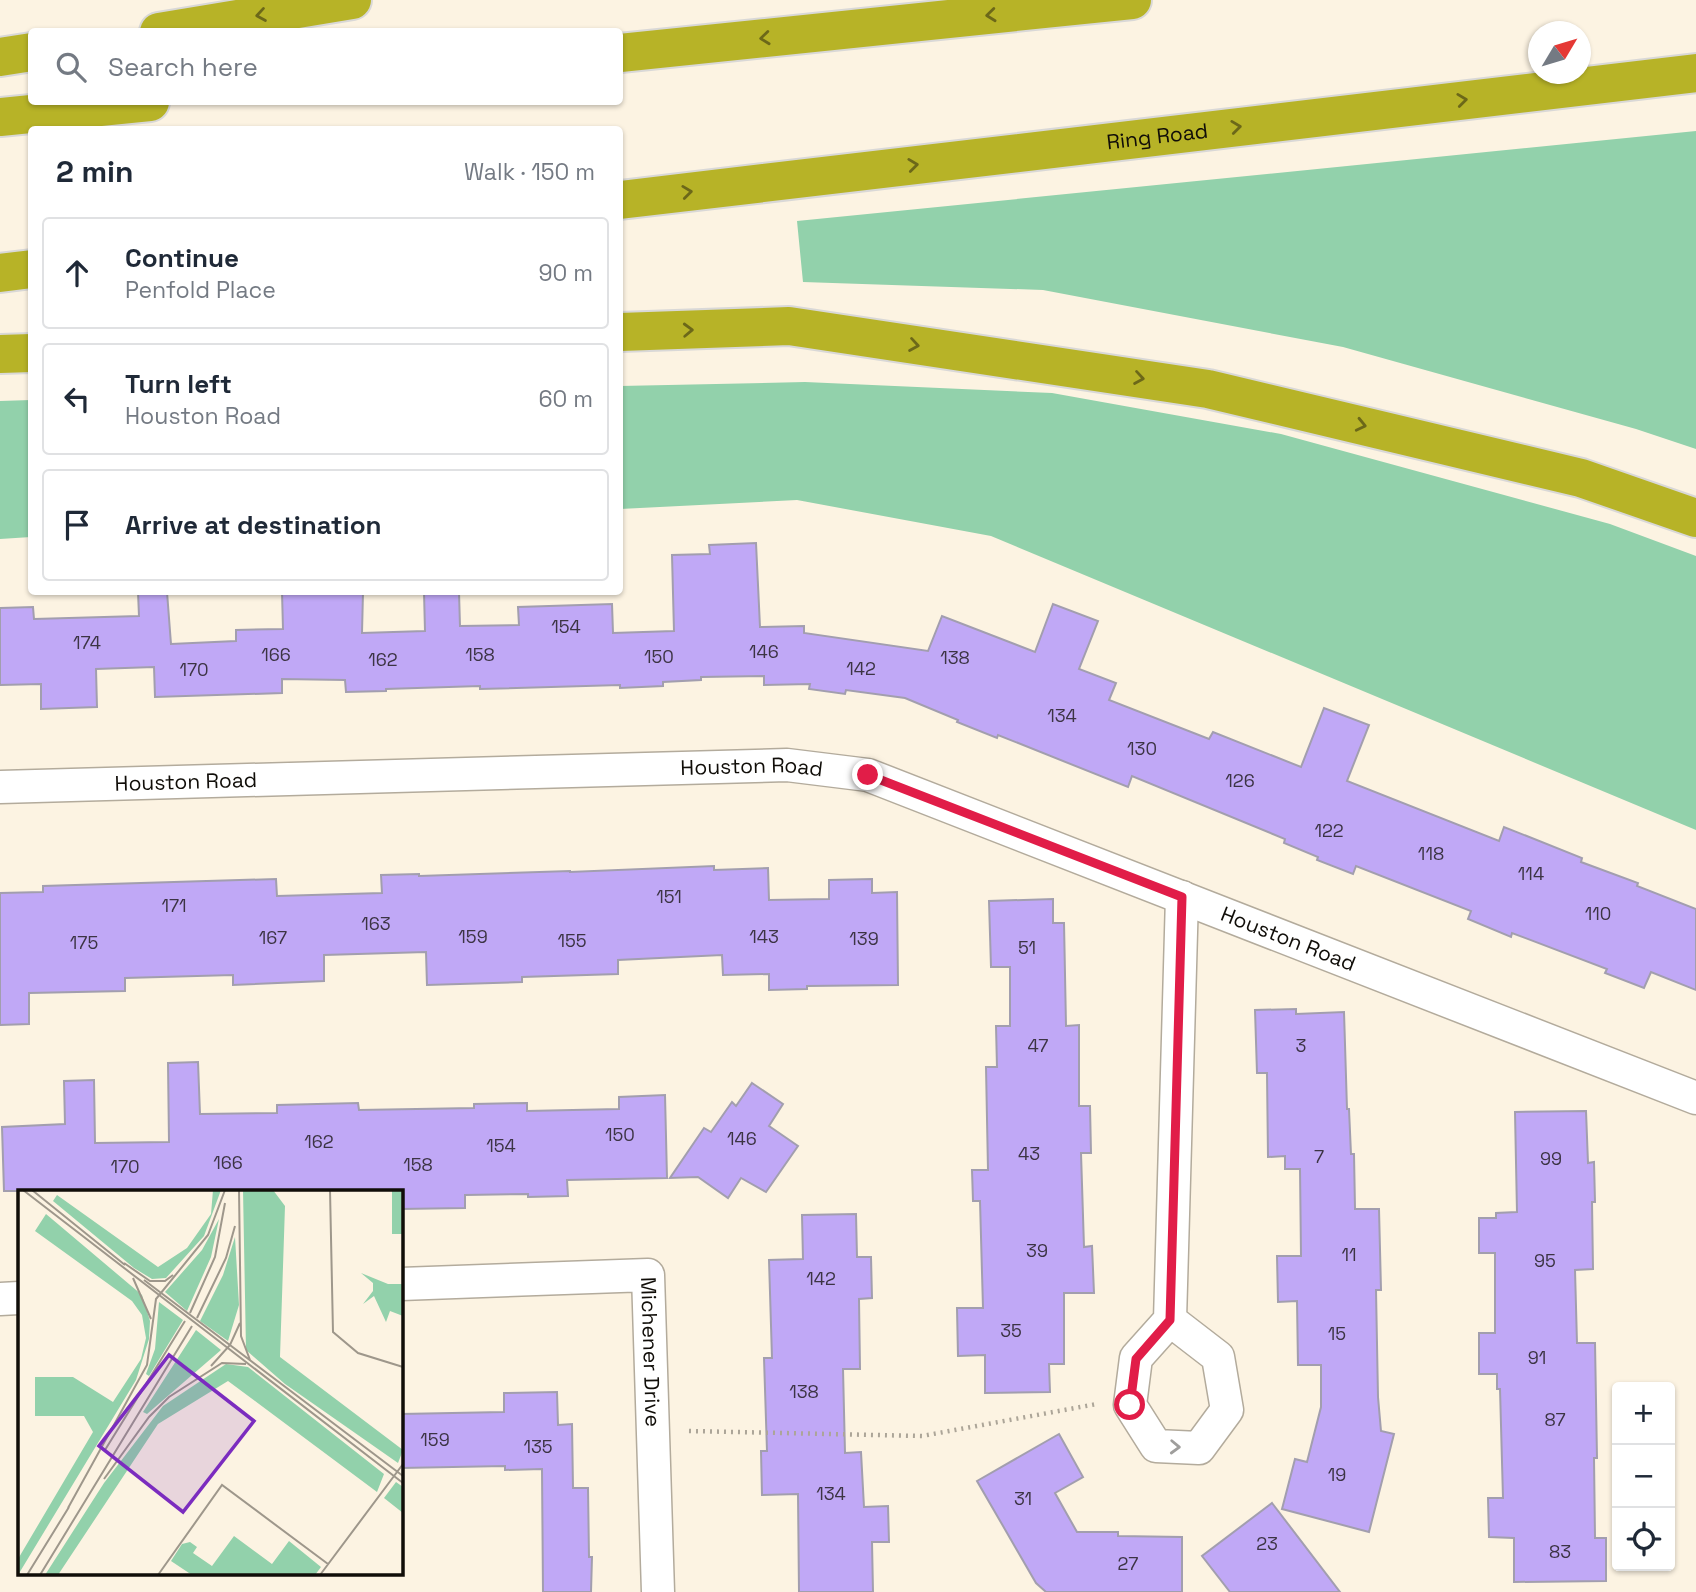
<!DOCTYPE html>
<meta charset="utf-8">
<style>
body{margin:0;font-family:"Space Grotesk",sans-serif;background:#f2f2f3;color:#1f2937}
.controls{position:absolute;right:21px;bottom:21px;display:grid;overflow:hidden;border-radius:7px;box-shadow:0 2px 5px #0004}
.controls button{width:63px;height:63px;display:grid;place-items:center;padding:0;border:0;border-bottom:2px solid #e0e1e3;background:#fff;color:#1f2937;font:35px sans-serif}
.compass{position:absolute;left:1528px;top:21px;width:63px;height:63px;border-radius:50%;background:#fff;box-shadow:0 2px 5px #0004;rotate:52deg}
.stop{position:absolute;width:21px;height:21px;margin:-16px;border:5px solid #e11d48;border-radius:50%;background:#fff}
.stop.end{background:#e11d48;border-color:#fff;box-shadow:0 2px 7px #0008}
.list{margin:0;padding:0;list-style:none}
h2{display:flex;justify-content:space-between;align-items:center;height:91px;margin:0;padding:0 28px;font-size:30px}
h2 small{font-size:23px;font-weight:400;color:#747a83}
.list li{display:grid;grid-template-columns:46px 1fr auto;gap:21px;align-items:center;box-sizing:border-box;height:112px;margin:0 14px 14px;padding:0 14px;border:2px solid #e0e1e3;border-radius:7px}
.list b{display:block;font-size:26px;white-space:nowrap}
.list p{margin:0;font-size:23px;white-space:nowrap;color:#747a83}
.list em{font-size:23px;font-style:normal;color:#747a83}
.icon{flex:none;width:38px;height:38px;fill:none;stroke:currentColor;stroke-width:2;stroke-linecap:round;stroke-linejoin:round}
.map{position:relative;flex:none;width:1696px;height:1592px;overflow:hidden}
.search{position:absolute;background:#fff;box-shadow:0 2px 5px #0004;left:28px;top:28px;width:595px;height:77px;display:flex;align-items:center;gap:18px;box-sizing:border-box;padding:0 24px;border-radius:7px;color:#747a83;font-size:26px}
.panel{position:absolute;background:#fff;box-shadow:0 2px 5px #0004;left:28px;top:126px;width:595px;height:469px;border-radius:7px}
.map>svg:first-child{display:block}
.green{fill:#92d1ab}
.building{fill:#c0a8f6;stroke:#a29eae;stroke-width:2}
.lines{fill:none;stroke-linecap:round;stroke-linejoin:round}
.minor-casing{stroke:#b3ab9c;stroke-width:35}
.motorway-casing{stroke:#d9d8d7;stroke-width:42}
.path{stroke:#aca598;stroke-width:4.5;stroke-dasharray:2 5;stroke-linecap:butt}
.minor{stroke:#fff;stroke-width:32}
.motorway{stroke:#b7b327;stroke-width:38}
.oneway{stroke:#6c6819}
.oneway2{stroke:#9f9e9c}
.route{stroke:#e11d48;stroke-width:9}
.labels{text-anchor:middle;stroke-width:6;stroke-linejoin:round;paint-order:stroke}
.number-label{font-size:18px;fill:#3c3444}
.street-label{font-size:21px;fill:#100d08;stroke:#fff}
.inset-road{fill:none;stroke:#9e978b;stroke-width:2}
.view{fill:#7b2cbf;fill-opacity:0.15;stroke:#7b2cbf;stroke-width:3.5}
.inset-edge{fill:none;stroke:#100d08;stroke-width:3.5}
</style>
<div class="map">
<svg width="1696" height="1592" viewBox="0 0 1696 1592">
<rect width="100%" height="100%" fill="#fcf3e2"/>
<g class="green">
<path d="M 1696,131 L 1696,449 L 1636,429 L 1343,347 L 1043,290 L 803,282 L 797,221 Z"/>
<path d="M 805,382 L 1052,393 L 1281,434 L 1610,524 L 1696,556 L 1696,830 L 991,536 L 797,500 L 620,509 L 620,386 Z"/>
<path d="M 31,400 L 31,537 L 0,539 L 0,401 Z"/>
</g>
<g class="building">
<path d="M 756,543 L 760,627 L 804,626 L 804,633 L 928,651 L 942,616 L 1035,652 L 1053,604 L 1098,621 L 1079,669 L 1116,683 L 1109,700 L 1209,739 L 1213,732 L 1301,767 L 1324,708 L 1369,725 L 1347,781 L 1499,841 L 1504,827 L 1582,858 L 1581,862 L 1638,883 L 1637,886 L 1696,909 L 1696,990 L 1651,972 L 1644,988 L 1605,973 L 1607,969 L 1512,933 L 1511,937 L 1468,919 L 1471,911 L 1356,866 L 1353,874 L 1317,860 L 1318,857 L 1284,843 L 1285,839 L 1132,776 L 1128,787 L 998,735 L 997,738 L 957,722 L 958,720 L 905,698 L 846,690 L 845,694 L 809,689 L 810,684 L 764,685 L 764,676 L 701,677 L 701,680 L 663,682 L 663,686 L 620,688 L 620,685 L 480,689 L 480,686 L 386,689 L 386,691 L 346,692 L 345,680 L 282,679 L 282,693 L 155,697 L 154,667 L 96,669 L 97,707 L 41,709 L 41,684 L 0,685 L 0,608 L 33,607 L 34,619 L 139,616 L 138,592 L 167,592 L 171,644 L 236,641 L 236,630 L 283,629 L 282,592 L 363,592 L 362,633 L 425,631 L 424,592 L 459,592 L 460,626 L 519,625 L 518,607 L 612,604 L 613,633 L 674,631 L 672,555 L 710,554 L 709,545 Z"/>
<path d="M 714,866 L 714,870 L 768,868 L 769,900 L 829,899 L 829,880 L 872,879 L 872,893 L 897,892 L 898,985 L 807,986 L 807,989 L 769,990 L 769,974 L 723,975 L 722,955 L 618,960 L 618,974 L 522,977 L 522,982 L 427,985 L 426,952 L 324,955 L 324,981 L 233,985 L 233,975 L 125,978 L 125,991 L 29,993 L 29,1024 L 0,1025 L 0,893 L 43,892 L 43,886 L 276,879 L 277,896 L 382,893 L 381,875 L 419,874 L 419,876 L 570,871 L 570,872 Z"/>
<path d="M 1053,899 L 1053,923 L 1064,923 L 1066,1026 L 1079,1025 L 1079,1106 L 1090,1106 L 1091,1153 L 1081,1153 L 1084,1247 L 1092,1246 L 1094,1293 L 1064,1293 L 1064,1364 L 1049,1364 L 1050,1392 L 985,1393 L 985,1355 L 958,1356 L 957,1308 L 983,1308 L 980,1201 L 973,1201 L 972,1170 L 988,1170 L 986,1067 L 997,1067 L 996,1026 L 1010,1026 L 1010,967 L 991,967 L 989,901 Z"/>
<path d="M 1296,1009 L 1296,1014 L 1344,1012 L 1347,1109 L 1349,1109 L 1351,1154 L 1354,1154 L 1355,1209 L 1379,1209 L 1381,1290 L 1376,1290 L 1378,1397 L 1381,1431 L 1394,1434 L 1369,1532 L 1282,1509 L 1295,1459 L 1307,1462 L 1321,1407 L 1321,1365 L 1298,1365 L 1297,1301 L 1278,1302 L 1277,1256 L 1301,1256 L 1300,1169 L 1285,1169 L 1285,1156 L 1268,1157 L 1267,1073 L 1257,1073 L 1255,1010 Z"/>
<path d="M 198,1062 L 200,1114 L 277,1113 L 277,1105 L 358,1103 L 359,1110 L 474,1108 L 474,1104 L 527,1103 L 527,1111 L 619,1109 L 619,1097 L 665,1095 L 667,1178 L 567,1180 L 568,1196 L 528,1197 L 528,1194 L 465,1195 L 465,1208 L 401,1209 L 401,1191 L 4,1191 L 2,1127 L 65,1124 L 64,1081 L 94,1080 L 95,1143 L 169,1142 L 168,1063 Z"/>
<path d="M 752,1083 L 783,1104 L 769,1126 L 798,1146 L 766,1192 L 741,1178 L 728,1198 L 698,1177 L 670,1178 L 704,1128 L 711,1132 L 732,1102 L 736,1106 Z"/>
<path d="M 1586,1111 L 1588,1163 L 1594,1162 L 1595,1202 L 1592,1202 L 1593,1269 L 1575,1270 L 1577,1343 L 1595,1343 L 1597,1458 L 1594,1458 L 1595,1538 L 1606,1538 L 1606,1581 L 1514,1582 L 1514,1538 L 1489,1537 L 1488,1498 L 1503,1498 L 1500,1389 L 1497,1389 L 1497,1374 L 1479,1374 L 1479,1333 L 1495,1333 L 1495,1253 L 1479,1253 L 1479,1218 L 1496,1218 L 1496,1213 L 1517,1212 L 1515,1112 Z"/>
<path d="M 856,1214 L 857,1257 L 871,1257 L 872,1298 L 859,1299 L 860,1369 L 843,1369 L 845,1453 L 861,1452 L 864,1507 L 888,1506 L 889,1542 L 872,1542 L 873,1592 L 799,1592 L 798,1494 L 762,1495 L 761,1451 L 767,1451 L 764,1358 L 772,1358 L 769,1260 L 803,1259 L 802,1215 Z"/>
<path d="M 557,1392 L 558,1425 L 572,1424 L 573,1488 L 588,1488 L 589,1557 L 592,1557 L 591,1592 L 543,1592 L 542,1469 L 505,1470 L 505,1466 L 401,1468 L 401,1414 L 504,1412 L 504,1393 Z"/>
<path d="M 1059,1434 L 1083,1477 L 1055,1493 L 1077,1532 L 1118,1532 L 1118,1536 L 1182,1537 L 1182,1592 L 1046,1592 L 1036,1583 L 977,1481 Z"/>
<path d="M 1272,1503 L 1340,1592 L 1230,1592 L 1202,1556 Z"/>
</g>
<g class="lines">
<g class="minor-casing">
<g id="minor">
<path id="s1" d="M 0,787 L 787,765 L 868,775 L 1696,1098"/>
<path id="s2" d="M 401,1284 L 648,1275 L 658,1592"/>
<path d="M 0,1299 L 19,1298"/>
<path d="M 1170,1320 L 1218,1357 L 1227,1410 L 1199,1448 L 1156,1446 L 1130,1405 L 1136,1358 L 1170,1320 L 1182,897"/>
</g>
</g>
<g class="motorway-casing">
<g id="motorway">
<path d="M 159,32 L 352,0"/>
<path d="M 620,53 L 1132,0"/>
<path d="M 0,57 L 32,52"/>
<path d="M 0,117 L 150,102"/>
<path id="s3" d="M 620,200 L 1696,73"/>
<path d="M 0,273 L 32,269"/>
<path d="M 620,332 L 789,326 L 1208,389 L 1581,478 L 1696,518"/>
<path d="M 0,354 L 32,353"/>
</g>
</g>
<path class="path" d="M 689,1431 L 922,1436 L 1097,1404"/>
<use href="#minor" class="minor"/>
<use href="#motorway" class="motorway"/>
</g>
<defs><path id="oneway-chevron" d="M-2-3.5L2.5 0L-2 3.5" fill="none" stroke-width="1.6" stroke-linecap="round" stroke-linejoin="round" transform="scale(1.75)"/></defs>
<g class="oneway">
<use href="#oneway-chevron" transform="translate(261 15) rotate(171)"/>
<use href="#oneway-chevron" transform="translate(991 15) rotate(174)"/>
<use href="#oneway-chevron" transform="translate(765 38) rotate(174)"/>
<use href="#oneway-chevron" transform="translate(1462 100) rotate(-7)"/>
<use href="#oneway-chevron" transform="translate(1236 127) rotate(-7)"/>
<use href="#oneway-chevron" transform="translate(913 165) rotate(-7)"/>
<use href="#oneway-chevron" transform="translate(687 192) rotate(-7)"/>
<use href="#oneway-chevron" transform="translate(688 330) rotate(-2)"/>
<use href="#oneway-chevron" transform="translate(914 345) rotate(9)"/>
<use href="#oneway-chevron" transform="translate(1139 378) rotate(9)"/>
<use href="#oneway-chevron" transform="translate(1361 425) rotate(13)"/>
</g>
<use class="oneway2" href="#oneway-chevron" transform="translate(1175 1447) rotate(2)"/>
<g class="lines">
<path class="route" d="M 868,775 L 1182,897 L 1170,1320 L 1136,1359 L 1130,1405"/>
</g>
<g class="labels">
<g class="number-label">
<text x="566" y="633">154</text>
<text x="87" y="649">174</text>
<text x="764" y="658">146</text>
<text x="276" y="661">166</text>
<text x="480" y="661">158</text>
<text x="659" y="663">150</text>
<text x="955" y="664">138</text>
<text x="383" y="666">162</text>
<text x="861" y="675">142</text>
<text x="194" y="676">170</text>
<text x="1062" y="722">134</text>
<text x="1142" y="755">130</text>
<text x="1240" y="787">126</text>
<text x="1329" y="837">122</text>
<text x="1431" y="860">118</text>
<text x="1531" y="880">114</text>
<text x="669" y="903">151</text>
<text x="174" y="912">171</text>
<text x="1598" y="920">110</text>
<text x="376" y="930">163</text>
<text x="473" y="943">159</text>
<text x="764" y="943">143</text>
<text x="273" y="944">167</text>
<text x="864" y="945">139</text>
<text x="572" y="947">155</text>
<text x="84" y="949">175</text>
<text x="1027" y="954">51</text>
<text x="1038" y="1052">47</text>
<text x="1301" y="1052">3</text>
<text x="620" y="1141">150</text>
<text x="742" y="1145">146</text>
<text x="319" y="1148">162</text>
<text x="501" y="1152">154</text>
<text x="1029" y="1160">43</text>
<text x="1319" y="1163">7</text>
<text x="1551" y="1165">99</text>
<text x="228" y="1169">166</text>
<text x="418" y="1171">158</text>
<text x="125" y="1173">170</text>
<text x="1037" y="1257">39</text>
<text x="1349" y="1261">11</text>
<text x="1545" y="1267">95</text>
<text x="821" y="1285">142</text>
<text x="1011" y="1337">35</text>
<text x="1337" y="1340">15</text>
<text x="1537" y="1364">91</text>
<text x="804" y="1398">138</text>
<text x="1555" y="1426">87</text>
<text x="435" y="1446">159</text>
<text x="538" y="1453">135</text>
<text x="1337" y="1481">19</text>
<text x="831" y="1500">134</text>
<text x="1023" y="1505">31</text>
<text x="1267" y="1550">23</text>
<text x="1560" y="1558">83</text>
<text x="1128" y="1570">27</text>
</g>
<g class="street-label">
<text dy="7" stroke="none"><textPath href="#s3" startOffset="541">Ring Road</textPath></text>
<text dy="7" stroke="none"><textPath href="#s1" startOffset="752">Houston Road</textPath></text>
<text dy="7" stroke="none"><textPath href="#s1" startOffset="186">Houston Road</textPath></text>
<text dy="7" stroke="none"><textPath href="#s1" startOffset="1320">Houston Road</textPath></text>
<text dy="7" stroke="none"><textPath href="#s2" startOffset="324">Michener Drive</textPath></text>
</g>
</g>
<g transform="translate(18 1190)">
<rect width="385" height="385" fill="#fcf3e2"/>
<path d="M 195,0 L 203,0 L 186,46 L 148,88 L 134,89 L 116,78 L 35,11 L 39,5 L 140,77 L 169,58 L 193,24 ZM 225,0 L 255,0 L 267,16 L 262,167 L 385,260 L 380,273 L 267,194 L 228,160 ZM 374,0 L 385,0 L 385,44 L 374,44 ZM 28,24 L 124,105 L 132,131 L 131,149 L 118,190 L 0,385 L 0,369 L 75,242 L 66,226 L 17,226 L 17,187 L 55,187 L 95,212 L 123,169 L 128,148 L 124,125 L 114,111 L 17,41 ZM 201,29 L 193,67 L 169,121 L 147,102 L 184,60 ZM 217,47 L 221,115 L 210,151 L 182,131 L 205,85 ZM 343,83 L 370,94 L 385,94 L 385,126 L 372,121 L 368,132 L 356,106 L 345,114 L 355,101 L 355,93 ZM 141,112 L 165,130 L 131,186 L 128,184 L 137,159 ZM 178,140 L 203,160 L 129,224 L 125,222 ZM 208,174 L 230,177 L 366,284 L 359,302 L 210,191 L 140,234 L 40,385 L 27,385 L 86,293 L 145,216 ZM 378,292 L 385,297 L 385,323 L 366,308 ZM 216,346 L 254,374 L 271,351 L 303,377 L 297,385 L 174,385 L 153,371 L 164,354 L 172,352 L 179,357 L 175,363 L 194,376 Z" fill="#92d1ab"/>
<path class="inset-road" d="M 5,0 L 385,293M 14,0 L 107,75M 221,0 L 223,146 L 232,170M 312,0 L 315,142 L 340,163 L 385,177M 106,73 L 132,91 L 147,91 L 155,85M 115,88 L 133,129M 126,90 L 385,286M 172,123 L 197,67 L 207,13M 179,128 L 208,68 L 217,36M 193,176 L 212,155 L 222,133M 87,260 L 167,131M 86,289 L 131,227 L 151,207 L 204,173 L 228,174M 50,318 L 129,175 L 138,109 L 190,45 L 207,0M 9,385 L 51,317M 22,385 L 174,136M 140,385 L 204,295 L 310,374M 302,385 L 385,274"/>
<path class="view" d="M 151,165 L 236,231 L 165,322 L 81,256 Z"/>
<rect width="385" height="385" class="inset-edge"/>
</g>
</svg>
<div class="controls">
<button>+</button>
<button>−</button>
<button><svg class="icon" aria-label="locate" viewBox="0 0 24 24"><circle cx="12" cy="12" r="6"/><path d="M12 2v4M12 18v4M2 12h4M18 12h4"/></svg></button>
</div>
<svg class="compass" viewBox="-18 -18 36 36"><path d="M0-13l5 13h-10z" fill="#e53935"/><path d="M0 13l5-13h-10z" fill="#747a83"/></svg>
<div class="stop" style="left:1130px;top:1405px"></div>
<div class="stop end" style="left:868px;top:775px"></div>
<div class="search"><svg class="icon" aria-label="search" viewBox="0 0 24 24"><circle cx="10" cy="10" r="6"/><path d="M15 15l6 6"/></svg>Search here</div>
<section class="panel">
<h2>2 min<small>Walk · 150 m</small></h2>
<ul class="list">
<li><svg class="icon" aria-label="ahead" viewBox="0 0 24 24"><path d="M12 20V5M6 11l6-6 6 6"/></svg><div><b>Continue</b><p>Penfold Place</p></div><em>90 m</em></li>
<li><svg class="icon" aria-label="left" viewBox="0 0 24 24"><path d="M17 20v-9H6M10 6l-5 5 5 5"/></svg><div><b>Turn left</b><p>Houston Road</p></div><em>60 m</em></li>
<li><svg class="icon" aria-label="arrive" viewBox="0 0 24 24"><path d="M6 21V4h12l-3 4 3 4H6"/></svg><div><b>Arrive at destination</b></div></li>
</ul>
</section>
</div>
